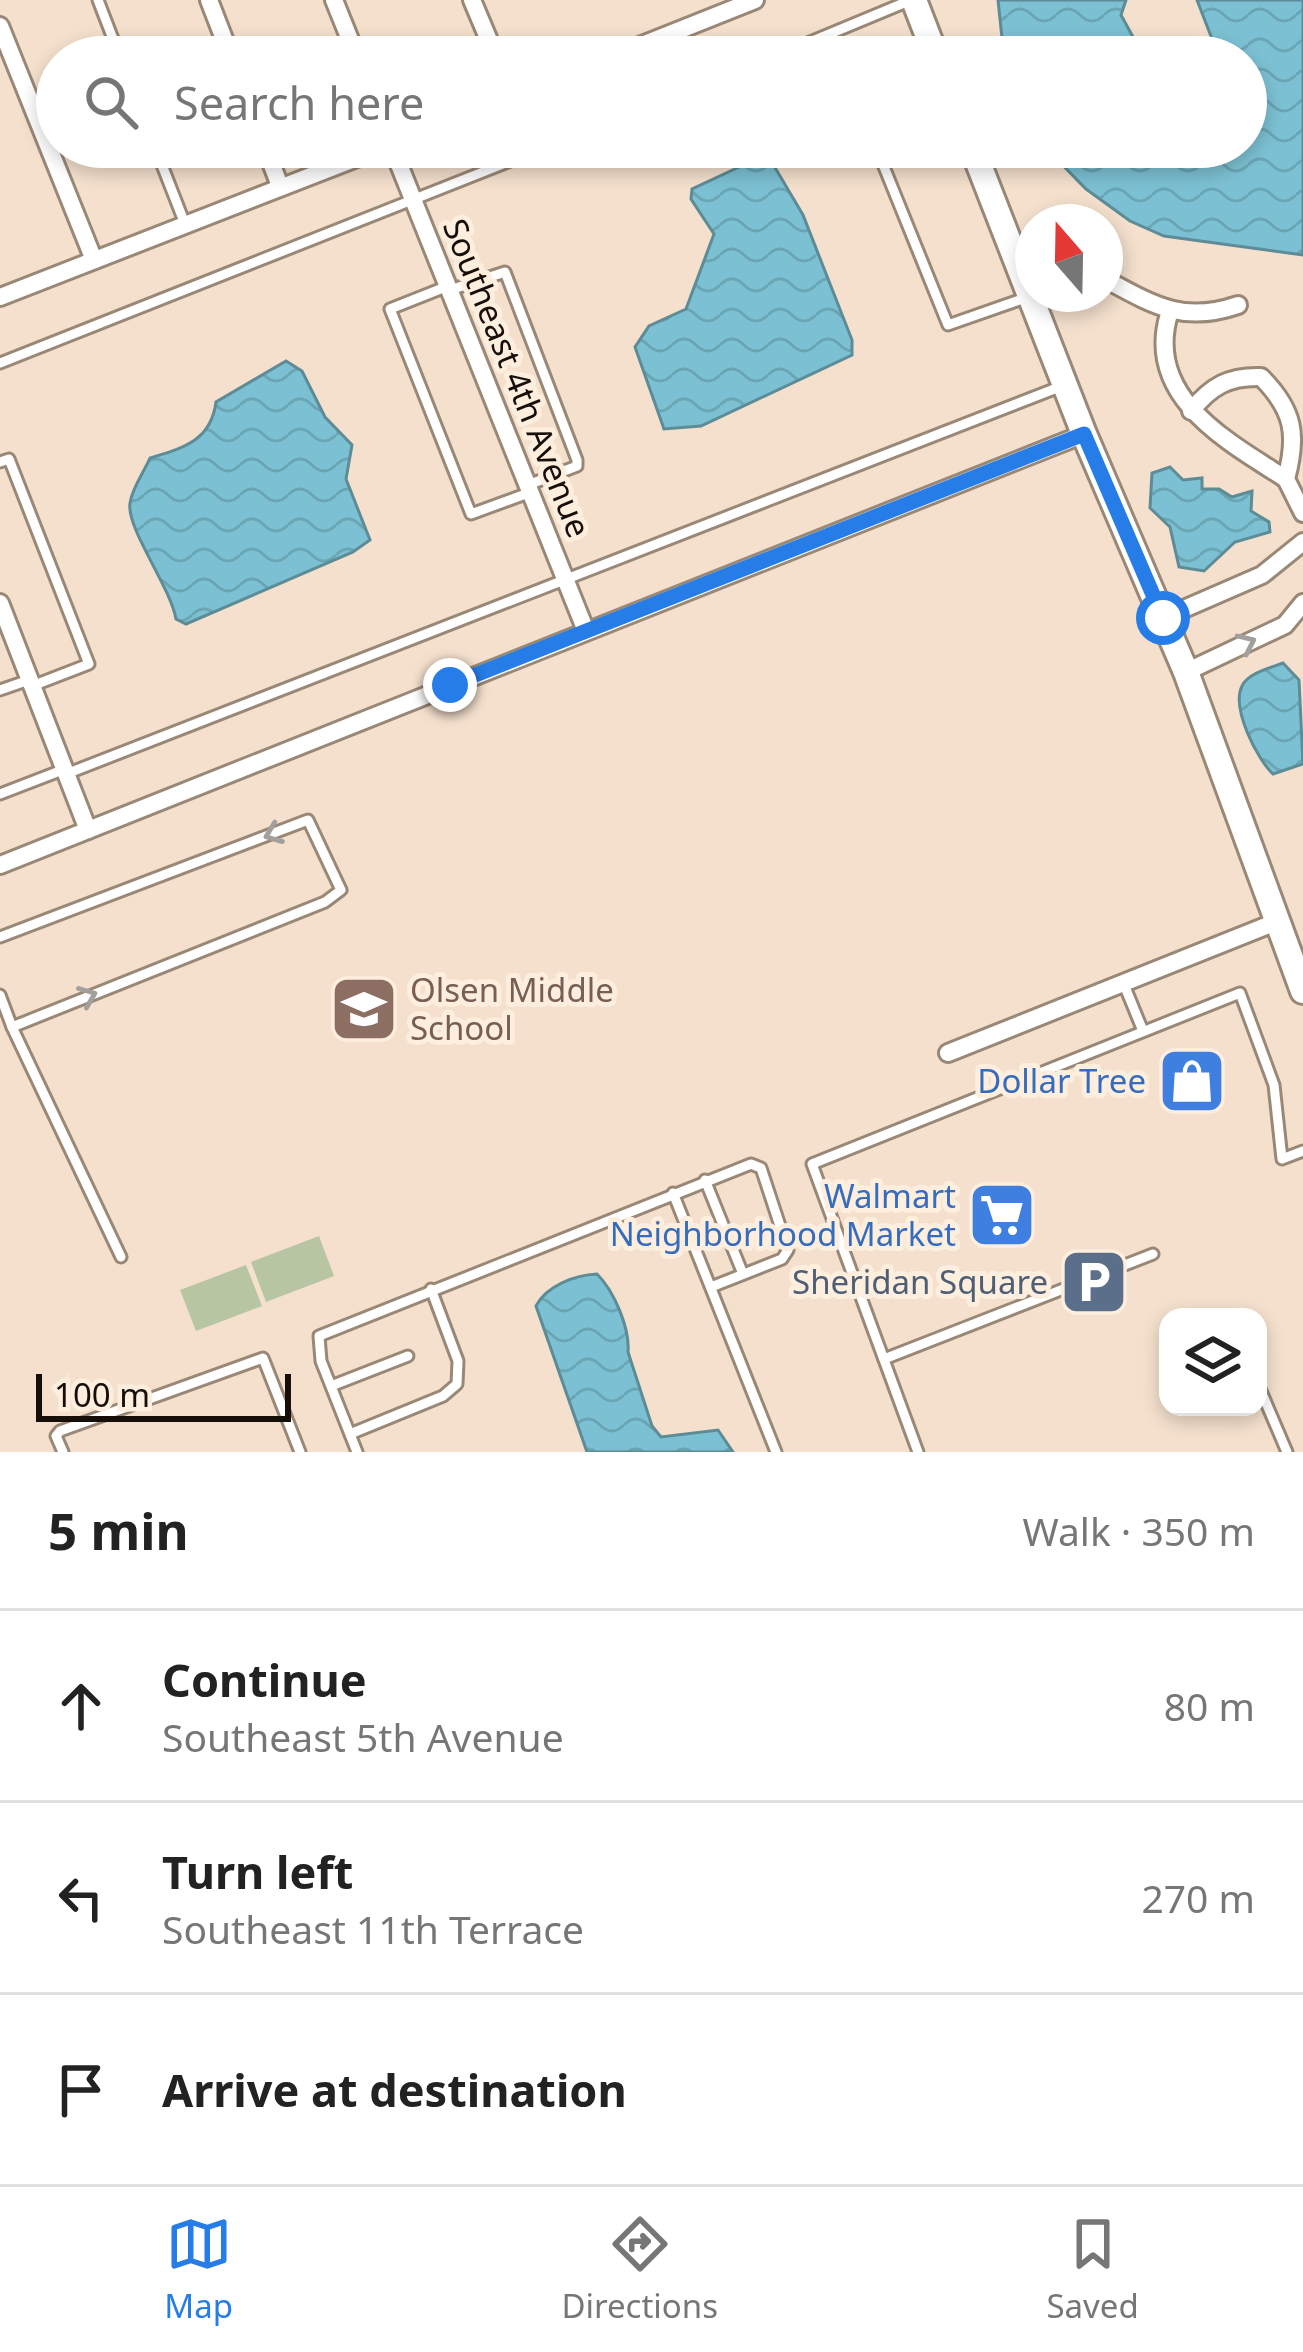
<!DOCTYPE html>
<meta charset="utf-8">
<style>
body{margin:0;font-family:"Noto Sans",sans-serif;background:#f2f2f2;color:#222}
.controls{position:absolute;right:36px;bottom:36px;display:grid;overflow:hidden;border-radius:24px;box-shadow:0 6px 18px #0003}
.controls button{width:108px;height:108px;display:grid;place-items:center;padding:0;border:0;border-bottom:3px solid #e0e0e0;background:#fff;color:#222;font:60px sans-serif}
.compass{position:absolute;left:1015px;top:204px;width:108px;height:108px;border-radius:50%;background:#fff;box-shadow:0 6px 18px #0003;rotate:340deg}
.scale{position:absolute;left:36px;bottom:30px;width:255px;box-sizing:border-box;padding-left:12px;border:6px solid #160f09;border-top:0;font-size:33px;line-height:42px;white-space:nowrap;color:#160f09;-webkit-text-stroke:9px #feeede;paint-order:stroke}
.stop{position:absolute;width:36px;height:36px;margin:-27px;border:9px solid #267de7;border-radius:50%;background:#fff}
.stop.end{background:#267de7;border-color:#fff;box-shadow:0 3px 12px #0008}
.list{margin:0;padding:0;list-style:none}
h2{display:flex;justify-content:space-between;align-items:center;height:156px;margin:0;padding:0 48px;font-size:51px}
h2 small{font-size:39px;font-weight:400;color:#767676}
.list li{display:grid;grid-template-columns:78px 1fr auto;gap:36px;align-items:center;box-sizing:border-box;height:192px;padding:0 48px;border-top:3px solid #e0e0e0}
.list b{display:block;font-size:45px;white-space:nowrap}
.list p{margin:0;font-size:39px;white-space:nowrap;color:#767676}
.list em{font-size:39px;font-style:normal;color:#767676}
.icon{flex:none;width:66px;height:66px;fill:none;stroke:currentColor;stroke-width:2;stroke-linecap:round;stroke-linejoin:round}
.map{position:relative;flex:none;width:1303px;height:1452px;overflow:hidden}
.search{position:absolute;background:#fff;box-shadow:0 6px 18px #0003;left:36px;right:36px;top:36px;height:132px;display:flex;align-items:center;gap:30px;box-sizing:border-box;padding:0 42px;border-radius:66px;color:#767676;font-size:45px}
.sheet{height:732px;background:#fff}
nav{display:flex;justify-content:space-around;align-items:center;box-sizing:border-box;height:168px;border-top:3px solid #e0e0e0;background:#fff;font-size:33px;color:#767676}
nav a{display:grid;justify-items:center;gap:6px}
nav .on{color:#267de7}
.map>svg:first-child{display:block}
.green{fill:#b7c5a3}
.water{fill:url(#water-waves);stroke:#5d8c96;stroke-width:3}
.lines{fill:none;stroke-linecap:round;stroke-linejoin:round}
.lane-casing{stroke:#9a8876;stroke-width:15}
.street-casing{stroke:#9a8876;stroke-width:22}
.secondary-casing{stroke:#9a8876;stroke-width:30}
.lane{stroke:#fff;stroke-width:9}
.street{stroke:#fff;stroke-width:16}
.secondary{stroke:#fff;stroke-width:24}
.oneway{stroke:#a29f9d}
.route{stroke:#267de7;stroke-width:15}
.labels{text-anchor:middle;stroke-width:10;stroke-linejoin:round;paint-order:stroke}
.street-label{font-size:33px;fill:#160f09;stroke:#feeede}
.education-label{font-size:33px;fill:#785e54;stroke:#feeede;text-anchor:start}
.shop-label{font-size:33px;fill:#366cbe;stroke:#feeede;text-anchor:end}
.service-label{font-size:33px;fill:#4e5e75;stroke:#feeede;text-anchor:end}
</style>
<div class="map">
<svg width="1303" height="1452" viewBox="0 0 1303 1452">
<defs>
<pattern id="water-waves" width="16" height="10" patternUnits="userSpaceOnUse" patternTransform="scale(3)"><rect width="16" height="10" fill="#7cc1d3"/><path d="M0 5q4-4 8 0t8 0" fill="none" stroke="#6aa5b4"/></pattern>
</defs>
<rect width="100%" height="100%" fill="#f4e0cd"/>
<g class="green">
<path d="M 319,1236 L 334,1276 L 266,1302 L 251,1262 Z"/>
<path d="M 246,1265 L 262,1306 L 196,1331 L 180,1290 Z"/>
</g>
<g class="water">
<path d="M 998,0 L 1126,0 L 1121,15 L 1144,57 L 1004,57 Z"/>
<path d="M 1197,0 L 1303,0 L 1303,255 L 1164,236 L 1130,221 L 1086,189 L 1045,147 L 1246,147 L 1246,57 L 1219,57 Z"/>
<path d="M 767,154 L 803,215 L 852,340 L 852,355 L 701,426 L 664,429 L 635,347 L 649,326 L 686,309 L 714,234 L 691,199 L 692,189 Z"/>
<path d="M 286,361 L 302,371 L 325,417 L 352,445 L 346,479 L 370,540 L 353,552 L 186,624 L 176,619 C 170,586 126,528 130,503 C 132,488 144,472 150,458 C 183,448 211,441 216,402 Z"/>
<path d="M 1170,467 L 1183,480 L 1202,478 L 1202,489 L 1219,489 L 1232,497 L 1252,491 L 1251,511 L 1269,522 L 1270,532 L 1235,542 L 1204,571 L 1179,567 L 1170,527 L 1150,508 L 1152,473 Z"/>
<path d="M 1283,663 L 1299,680 L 1303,764 L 1273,774 C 1257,759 1231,708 1242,686 C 1248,673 1270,668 1283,663 Z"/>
<path d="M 597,1274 C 614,1291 630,1328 628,1352 L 652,1426 L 661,1437 L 718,1430 L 733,1452 L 587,1452 L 536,1306 C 546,1286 575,1275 597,1274 Z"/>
</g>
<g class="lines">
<g class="lane-casing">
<g id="lane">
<path d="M 98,0 L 120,57"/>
<path d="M 774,57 L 911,0"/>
<path d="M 155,147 L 185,224"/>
<path d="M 876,147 L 948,325 L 1028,297"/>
<path d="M 448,286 L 390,309 L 471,514 L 531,492"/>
<path d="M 450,290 L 505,272 L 577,460 L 577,466 L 528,485"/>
<path d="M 0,363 L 546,147"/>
<path d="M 0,462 L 9,459 L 89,664 L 32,686"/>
<path d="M 0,690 L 29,680"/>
<path d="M 66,774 L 1062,386"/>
<path d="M 0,794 L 65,769"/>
<path d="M 0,937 L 308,820 L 341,890 L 325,902 L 12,1027 L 0,995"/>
<path d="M 1125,987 L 1143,1031"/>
<path d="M 12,1027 L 121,1257"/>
<path d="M 705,1180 L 743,1274"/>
<path d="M 673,1193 L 776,1452"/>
<path d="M 884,1359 L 1153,1254"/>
<path d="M 331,1386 L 408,1356"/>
<path d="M 1261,1391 L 1287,1452"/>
<path d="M 350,1434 L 443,1396 L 457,1384 L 458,1361 L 431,1289"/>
<path d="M 63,1452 L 56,1436 L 60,1431 L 263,1358 L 300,1452"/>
<path d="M 357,1452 L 321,1361 L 319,1336 L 751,1164 L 761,1168 L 788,1250 L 782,1259 L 711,1287"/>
<path d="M 918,1452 L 812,1164 L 1240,993 L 1274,1085 L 1282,1159 L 1303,1151"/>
</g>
</g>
<g class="street-casing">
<g id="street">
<path d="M 209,0 L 231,57"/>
<path d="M 334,0 L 357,57"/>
<path d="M 472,0 L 496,57"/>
<path d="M 0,26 L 94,260"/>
<path d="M 612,57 L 755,0"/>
<path d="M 265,147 L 280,186"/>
<path d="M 392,147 L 586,631"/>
<path d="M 1105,279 C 1153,305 1183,324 1238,305"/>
<path d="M 0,297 L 385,147"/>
<path d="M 1169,314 C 1144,397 1227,441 1286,479"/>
<path d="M 1191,411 C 1211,386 1229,376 1261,377 C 1294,410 1298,435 1286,479 L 1303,513"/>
<path d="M 0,603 L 88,830"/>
<path d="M 1163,618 L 1262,575 L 1303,542"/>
<path d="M 1186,672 L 1285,625 L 1303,603"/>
<path d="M 0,865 L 1084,434"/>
<path d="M 948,1053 L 1276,922"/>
</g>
</g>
<g class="secondary-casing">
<g id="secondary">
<path d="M 914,0 L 936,57"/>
<path d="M 972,147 L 1084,434 L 1186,672 L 1303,991"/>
</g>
</g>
<use href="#lane" class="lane"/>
<use href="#street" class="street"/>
<use href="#secondary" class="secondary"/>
</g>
<defs><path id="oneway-chevron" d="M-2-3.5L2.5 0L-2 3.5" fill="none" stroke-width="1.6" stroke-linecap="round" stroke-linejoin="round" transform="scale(3)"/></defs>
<g class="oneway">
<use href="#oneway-chevron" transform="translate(1247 643) rotate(-25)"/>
<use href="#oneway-chevron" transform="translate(273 834) rotate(159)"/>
<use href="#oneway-chevron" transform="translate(88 996) rotate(-22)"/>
</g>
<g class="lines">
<path class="route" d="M 450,685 L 1084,434 L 1163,618"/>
</g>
<defs>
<g id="school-square" transform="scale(3.45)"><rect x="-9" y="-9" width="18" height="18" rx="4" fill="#8d6e63" stroke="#feeede"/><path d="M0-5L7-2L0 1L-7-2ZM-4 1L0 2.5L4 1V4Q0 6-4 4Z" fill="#fff"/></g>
<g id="shop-square" transform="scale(3.45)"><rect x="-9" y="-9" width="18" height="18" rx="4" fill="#3f7fe0" stroke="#feeede"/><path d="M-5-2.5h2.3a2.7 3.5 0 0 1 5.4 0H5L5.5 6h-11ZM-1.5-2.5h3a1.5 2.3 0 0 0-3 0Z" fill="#fff"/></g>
<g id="supermarket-square" transform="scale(3.45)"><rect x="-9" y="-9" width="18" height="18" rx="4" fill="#3f7fe0" stroke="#feeede"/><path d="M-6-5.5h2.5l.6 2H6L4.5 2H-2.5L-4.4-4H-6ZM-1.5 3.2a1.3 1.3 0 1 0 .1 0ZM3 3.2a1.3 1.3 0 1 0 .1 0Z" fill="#fff"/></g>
<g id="parking-square" transform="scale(3.45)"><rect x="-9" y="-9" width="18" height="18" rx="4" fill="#5c6f8a" stroke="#feeede"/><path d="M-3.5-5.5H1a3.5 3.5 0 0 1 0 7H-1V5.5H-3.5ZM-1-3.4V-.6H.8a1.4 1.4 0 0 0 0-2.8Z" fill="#fff"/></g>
</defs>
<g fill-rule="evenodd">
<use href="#school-square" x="364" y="1009"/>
<use href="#shop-square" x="1192" y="1081"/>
<use href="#supermarket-square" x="1002" y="1215"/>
<use href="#parking-square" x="1094" y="1282"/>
</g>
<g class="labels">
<g class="street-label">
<text transform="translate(517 378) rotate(68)" y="12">Southeast 4th Avenue</text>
</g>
<g class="education-label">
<text x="410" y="1002">Olsen Middle<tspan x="410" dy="38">School</tspan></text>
</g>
<g class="shop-label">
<text x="1146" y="1093">Dollar Tree</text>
<text x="956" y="1208">Walmart<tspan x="956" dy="38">Neighborhood Market</tspan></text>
</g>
<g class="service-label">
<text x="1048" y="1294">Sheridan Square</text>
</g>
</g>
</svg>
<div class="controls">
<button><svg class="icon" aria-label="layers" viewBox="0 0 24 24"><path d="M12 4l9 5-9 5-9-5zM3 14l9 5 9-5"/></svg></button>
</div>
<svg class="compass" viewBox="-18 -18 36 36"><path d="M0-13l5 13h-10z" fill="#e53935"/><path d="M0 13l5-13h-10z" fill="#767676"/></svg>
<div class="scale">100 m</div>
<div class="stop" style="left:1163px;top:618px"></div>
<div class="stop end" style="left:450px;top:685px"></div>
<div class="search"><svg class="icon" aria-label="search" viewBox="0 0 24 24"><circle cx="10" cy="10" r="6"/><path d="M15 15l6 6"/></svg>Search here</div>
</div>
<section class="sheet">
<h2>5 min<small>Walk · 350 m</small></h2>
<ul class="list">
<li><svg class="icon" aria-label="ahead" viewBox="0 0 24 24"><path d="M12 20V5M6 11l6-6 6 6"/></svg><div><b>Continue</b><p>Southeast 5th Avenue</p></div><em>80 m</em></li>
<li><svg class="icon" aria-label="left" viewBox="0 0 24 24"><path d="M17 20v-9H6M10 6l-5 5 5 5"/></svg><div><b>Turn left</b><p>Southeast 11th Terrace</p></div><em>270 m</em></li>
<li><svg class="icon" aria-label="arrive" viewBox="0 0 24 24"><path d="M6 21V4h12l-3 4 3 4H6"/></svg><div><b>Arrive at destination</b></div></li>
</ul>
</section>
<nav>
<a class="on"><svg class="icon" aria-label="map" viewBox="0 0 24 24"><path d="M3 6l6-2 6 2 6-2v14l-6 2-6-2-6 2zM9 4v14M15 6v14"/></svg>Map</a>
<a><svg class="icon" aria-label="directions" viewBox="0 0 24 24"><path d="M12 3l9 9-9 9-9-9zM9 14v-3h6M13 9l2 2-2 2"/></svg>Directions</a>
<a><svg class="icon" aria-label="saved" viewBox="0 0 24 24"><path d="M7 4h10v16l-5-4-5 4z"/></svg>Saved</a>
</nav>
